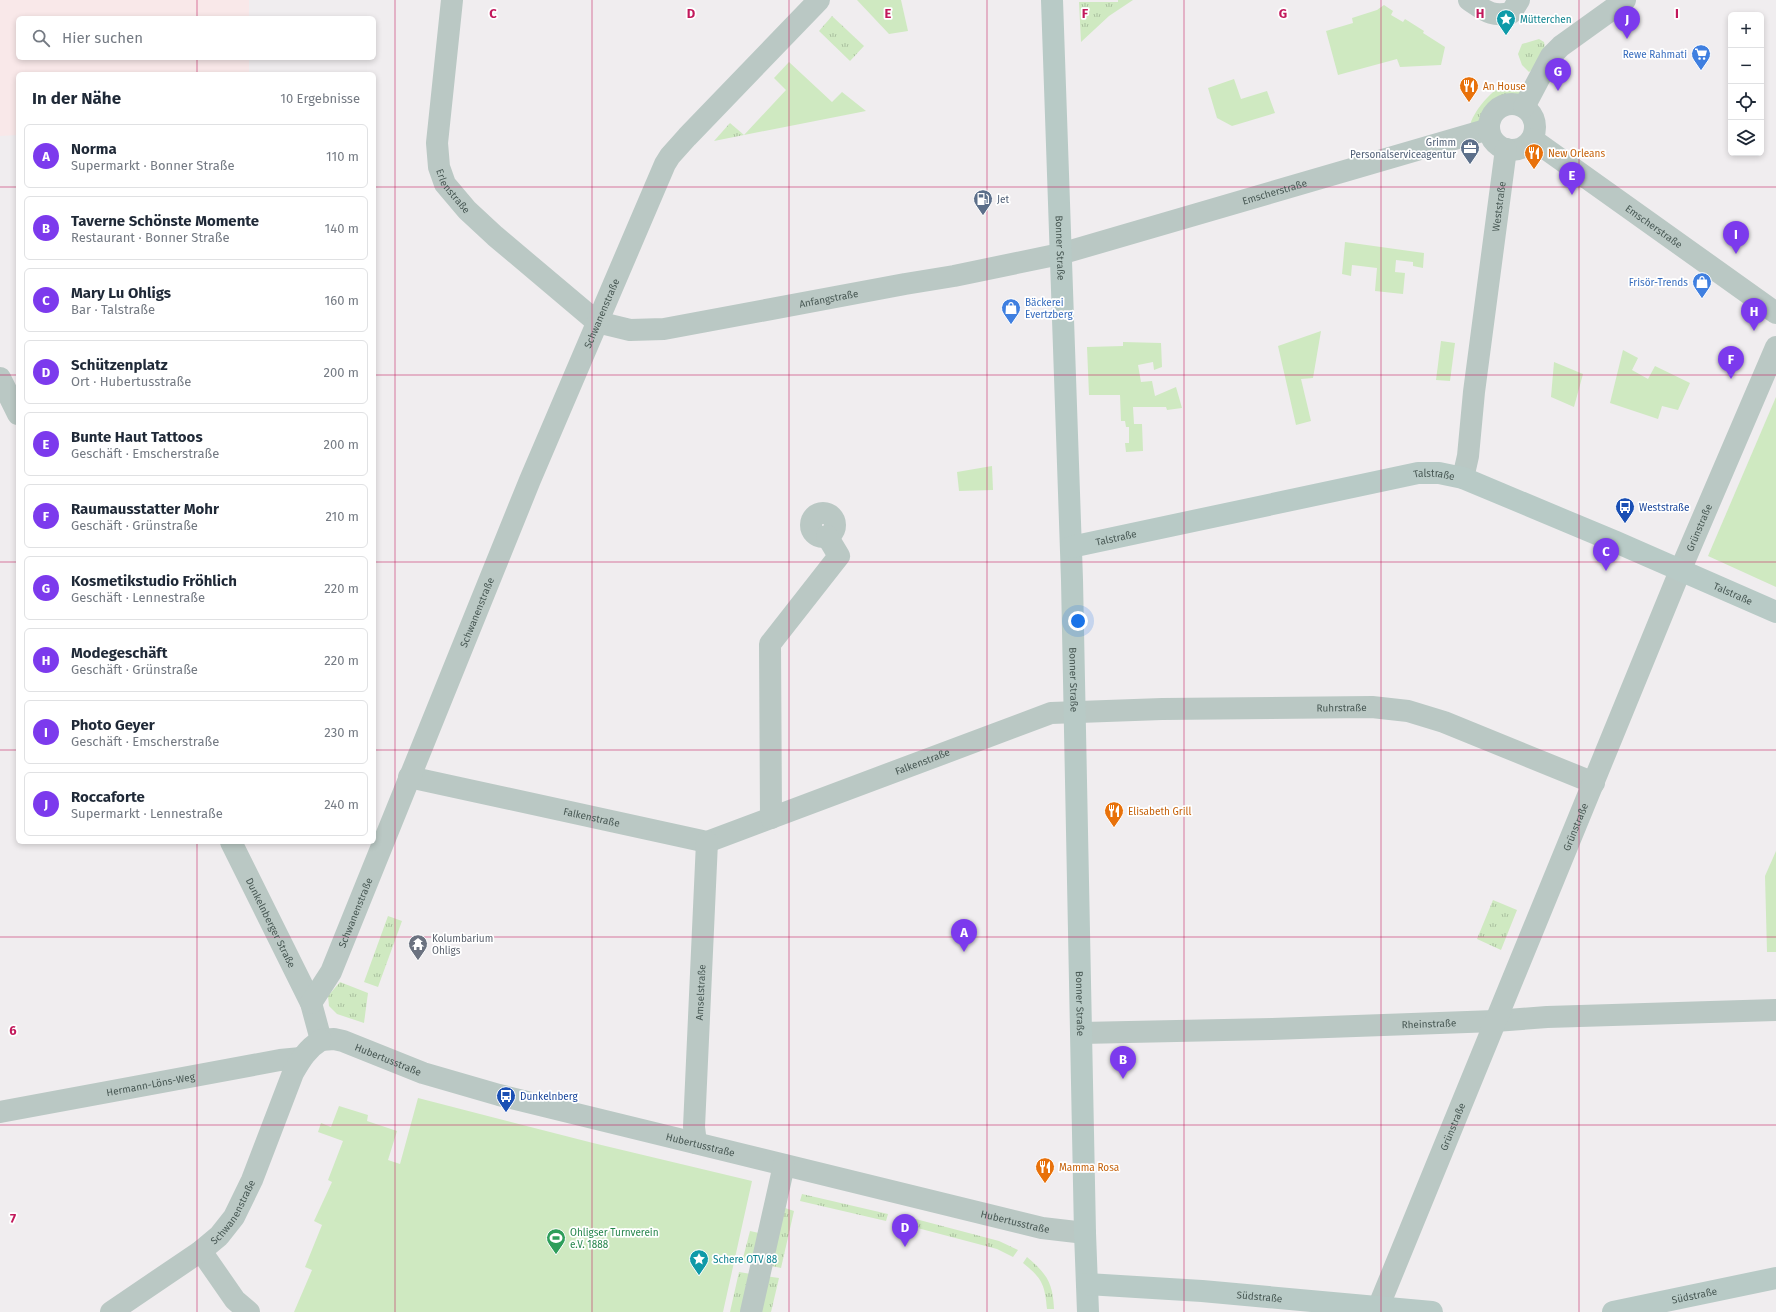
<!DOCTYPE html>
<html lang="de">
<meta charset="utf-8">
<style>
body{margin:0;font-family:"Fira Sans",sans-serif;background:#f6f6f7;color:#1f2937}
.controls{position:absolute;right:12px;top:12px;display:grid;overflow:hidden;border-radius:6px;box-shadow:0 2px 6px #0003}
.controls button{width:36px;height:36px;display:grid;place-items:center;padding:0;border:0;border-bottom:1px solid #e0e1e3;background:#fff;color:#1f2937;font:20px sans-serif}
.you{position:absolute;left:1078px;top:621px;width:14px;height:14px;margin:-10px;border:3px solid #fff;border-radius:50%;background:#1a73e8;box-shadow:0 0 0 6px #1a73e833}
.badge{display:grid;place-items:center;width:26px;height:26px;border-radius:50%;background:#7c3aed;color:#fff;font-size:13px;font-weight:700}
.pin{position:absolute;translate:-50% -33px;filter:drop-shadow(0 1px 2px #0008)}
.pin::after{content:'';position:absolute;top:21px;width:14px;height:12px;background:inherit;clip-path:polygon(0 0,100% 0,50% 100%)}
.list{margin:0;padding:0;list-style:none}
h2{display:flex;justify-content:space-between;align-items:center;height:52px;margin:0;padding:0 16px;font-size:17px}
h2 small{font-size:13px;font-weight:400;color:#747a83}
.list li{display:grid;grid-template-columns:26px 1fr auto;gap:12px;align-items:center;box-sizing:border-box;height:64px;margin:0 8px 8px;padding:0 8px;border:1px solid #e0e1e3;border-radius:6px}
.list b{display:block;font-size:15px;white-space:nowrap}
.list p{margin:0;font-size:13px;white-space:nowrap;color:#747a83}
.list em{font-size:13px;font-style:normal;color:#747a83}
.icon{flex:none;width:22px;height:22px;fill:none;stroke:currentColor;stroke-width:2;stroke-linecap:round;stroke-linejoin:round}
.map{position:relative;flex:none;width:1776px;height:1312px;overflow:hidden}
.search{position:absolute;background:#fff;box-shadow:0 2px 6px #0003;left:16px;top:16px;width:360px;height:44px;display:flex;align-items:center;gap:10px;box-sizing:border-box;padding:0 14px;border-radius:6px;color:#747a83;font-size:15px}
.panel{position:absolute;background:#fff;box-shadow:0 2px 6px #0003;left:16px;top:72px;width:360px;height:772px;border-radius:6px}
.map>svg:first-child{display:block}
.commercial{fill:#f9e8e9}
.grass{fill:url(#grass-tufts)}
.green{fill:#cfe9c1}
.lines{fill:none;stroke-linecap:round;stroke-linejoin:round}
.minor{stroke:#bac8c4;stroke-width:22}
.secondary{stroke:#b8cac6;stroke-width:22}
.grid{fill:none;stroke:#c2185b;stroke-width:1;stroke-opacity:0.55}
.labels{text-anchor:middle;stroke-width:3.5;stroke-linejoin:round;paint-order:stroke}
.culture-label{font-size:10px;fill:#0d838f;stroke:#fff;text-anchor:start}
.shop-label{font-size:10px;fill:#366cbe;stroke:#fff;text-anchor:end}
.food-label{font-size:10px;fill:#c56008;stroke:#fff;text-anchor:start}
.service-label{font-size:10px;fill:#4e5e75;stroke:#fff;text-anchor:end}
.street-label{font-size:10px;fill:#485854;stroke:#fff}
.transit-label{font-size:10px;fill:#164399;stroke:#fff;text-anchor:start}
.worship-label{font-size:10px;fill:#5b616d;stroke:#fff;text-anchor:start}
.leisure-label{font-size:10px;fill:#27864d;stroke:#fff;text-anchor:start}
.grid-label{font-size:13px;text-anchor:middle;font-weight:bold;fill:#c2185b;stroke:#fff;stroke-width:3.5;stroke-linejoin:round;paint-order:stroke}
</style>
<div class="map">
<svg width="1776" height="1312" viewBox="0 0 1776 1312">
<defs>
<pattern id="grass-tufts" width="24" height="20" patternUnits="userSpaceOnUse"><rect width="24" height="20" fill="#cfe9c1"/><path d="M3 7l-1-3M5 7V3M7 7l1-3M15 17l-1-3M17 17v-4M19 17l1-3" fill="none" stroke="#aac09f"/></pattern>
</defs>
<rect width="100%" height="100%" fill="#f0edef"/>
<path class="commercial" d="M 0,0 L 249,0 L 249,18 L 18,18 L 18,58 L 249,58 L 249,74 L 18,74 L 18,135 L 0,136 Z"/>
<g class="grass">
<path d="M 1118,0 L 1133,0 L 1109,16 L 1081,42 L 1079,2 L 1118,2 Z"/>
<path d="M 832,16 L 864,46 L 850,61 L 819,31 Z"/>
<path d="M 1539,39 L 1544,42 C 1547,52 1537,67 1529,72 L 1522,65 L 1518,54 L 1522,44 Z"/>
<path d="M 1507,84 L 1514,85 L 1523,90 L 1518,98 C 1498,96 1487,108 1477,124 L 1470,126 C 1472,113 1493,87 1507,84 Z"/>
<path d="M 730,123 L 744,135 L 714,141 Z"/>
<path d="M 1493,900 L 1517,910 L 1501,950 L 1477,939 Z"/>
<path d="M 388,916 L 402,921 L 378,987 L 364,982 Z"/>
<path d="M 340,982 L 368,993 L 364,1023 L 337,1014 L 329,1006 L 328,996 Z"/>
<path d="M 802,1194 L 888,1214 L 886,1221 L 800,1201 Z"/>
<path d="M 782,1207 L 794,1211 L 781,1268 L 767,1265 Z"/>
<path d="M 908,1217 L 999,1241 L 1018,1250 L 1013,1257 L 997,1249 L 906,1225 Z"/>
<path d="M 750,1231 L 759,1233 L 752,1265 L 742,1262 Z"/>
<path d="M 1027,1257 C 1047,1274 1053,1283 1054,1309 L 1047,1309 C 1045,1285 1042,1278 1023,1263 Z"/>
<path d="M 739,1272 L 751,1274 L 742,1312 L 730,1312 Z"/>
<path d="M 765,1276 L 779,1278 L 771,1312 L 757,1312 Z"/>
</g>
<g class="green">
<path d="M 857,0 L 901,0 L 908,31 L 889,34 Z"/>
<path d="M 1384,5 L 1393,11 L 1391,15 L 1403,22 L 1405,19 L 1424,31 L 1423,33 L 1445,47 L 1441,65 L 1400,67 L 1397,59 L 1338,75 L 1326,31 L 1353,23 L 1352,18 L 1377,10 Z"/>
<path d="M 789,62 L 832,102 L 842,92 L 866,111 L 744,135 L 786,90 L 774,78 Z"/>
<path d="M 1234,79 L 1241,99 L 1267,91 L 1275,113 L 1232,126 L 1217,118 L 1208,88 Z"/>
<path d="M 1345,242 L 1424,253 L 1423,268 L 1413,266 L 1413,262 L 1396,260 L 1395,272 L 1405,273 L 1403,294 L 1375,291 L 1377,268 L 1352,265 L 1351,276 L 1342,274 Z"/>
<path d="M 1321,331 L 1313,378 L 1301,379 L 1311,421 L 1296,425 L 1278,346 Z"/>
<path d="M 1441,341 L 1455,343 L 1450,381 L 1436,380 Z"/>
<path d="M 1123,342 L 1161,343 L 1162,367 L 1154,370 L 1153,362 L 1138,365 L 1141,382 L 1152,381 L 1155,396 L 1176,387 L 1182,408 L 1167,410 L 1166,407 L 1133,407 L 1134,424 L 1142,424 L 1143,451 L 1126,452 L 1125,443 L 1129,443 L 1129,427 L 1126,427 L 1125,421 L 1121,421 L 1120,395 L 1089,395 L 1087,347 L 1123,346 Z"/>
<path d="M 1623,350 L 1638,358 L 1632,370 L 1648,379 L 1655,366 L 1690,383 L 1678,410 L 1662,406 L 1658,419 L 1610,403 Z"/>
<path d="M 1554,362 L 1583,374 L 1574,407 L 1551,397 Z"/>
<path d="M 1776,397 L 1776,587 L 1708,556 Z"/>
<path d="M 992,466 L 993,490 L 959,491 L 957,472 Z"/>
<path d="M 1776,851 L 1776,952 L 1767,952 L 1765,876 Z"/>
<path d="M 418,1098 L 593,1143 L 752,1181 L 723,1312 L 294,1312 L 312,1270 L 305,1267 L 322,1225 L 314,1221 L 332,1182 L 328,1180 L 343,1141 L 318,1132 L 321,1123 L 331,1127 L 339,1106 L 368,1115 L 367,1121 L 397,1131 L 388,1160 L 400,1164 Z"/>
</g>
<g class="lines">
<g class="minor">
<path id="s1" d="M 452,0 L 437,143 L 439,167 L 445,184 L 467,210 L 495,236 L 597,322 L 630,330 L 664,329 L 905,284 L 954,276 L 1060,254 L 1489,129"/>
<path d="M 1469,0 C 1486,11 1490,17 1511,13 L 1519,0"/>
<circle cx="1512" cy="127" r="23"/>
<path d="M 1524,107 L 1551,56 L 1561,46 L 1625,0"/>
<path id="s2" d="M 1532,139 L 1776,313"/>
<path d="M 0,378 L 18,414"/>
<path id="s3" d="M 1463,478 L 1468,456 L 1474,392 L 1506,149"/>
<circle cx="823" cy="525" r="12"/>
<path id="s4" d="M 409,777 L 707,842 L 1051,713 L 1162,709 L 1372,707 L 1408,711 L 1444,722 L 1594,783"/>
<path d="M 771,818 L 770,644 L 839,556 L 827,536"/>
<path id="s5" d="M 231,842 L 311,1003 L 321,1040"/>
<path id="s6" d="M 311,1003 L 331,972 L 530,480 L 665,164 L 670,156 L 687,137 L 819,0"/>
<path id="s7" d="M 1081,1033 L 1272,1029 L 1495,1021 L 1547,1017 L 1776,1010"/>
<path id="s8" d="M 321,1040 L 334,1039 L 343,1041 L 423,1073 L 499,1095 L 1042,1228 L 1085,1233"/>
<path id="s9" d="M 0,1112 L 280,1060 L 301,1058"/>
<path id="s10" d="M 696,1143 L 694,1127 L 707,842"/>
<path d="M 201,1251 L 235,1300 L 249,1312"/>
<path id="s11" d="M 1378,1308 L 1680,571 L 1776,347"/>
<path id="s12" d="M 111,1312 L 201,1251 L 219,1236 L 234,1217 L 252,1180 L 293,1073 C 301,1059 307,1049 321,1040"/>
<path d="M 751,1312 L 784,1165"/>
</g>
<g class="secondary">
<path id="s13" d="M 1052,0 L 1072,580 L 1085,1233 L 1088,1312"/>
<path id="s14" d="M 1071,547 L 1418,473 L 1439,473 L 1463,478 L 1616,542 L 1776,612"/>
<path id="s15" d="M 1087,1284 L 1202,1291 L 1432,1312"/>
<path id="s16" d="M 1613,1312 L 1776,1278"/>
</g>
</g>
<path class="grid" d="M 197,0 L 197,18M 395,0 L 395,1312M 592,0 L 592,1312M 789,0 L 789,1312M 987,0 L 987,1312M 1184,0 L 1184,1312M 1381,0 L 1381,1312M 1579,0 L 1579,1312M 197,58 L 197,74M 0,187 L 18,187M 374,187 L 1776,187M 0,375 L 18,375M 374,375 L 1776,375M 0,562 L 18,562M 374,562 L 1776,562M 0,750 L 18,750M 374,750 L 1776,750M 197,842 L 197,1312M 0,937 L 1776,937M 0,1125 L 1776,1125"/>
<defs>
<g id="sight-pin" transform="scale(1)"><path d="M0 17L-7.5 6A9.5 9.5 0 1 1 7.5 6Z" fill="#0f9aa8" stroke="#fff"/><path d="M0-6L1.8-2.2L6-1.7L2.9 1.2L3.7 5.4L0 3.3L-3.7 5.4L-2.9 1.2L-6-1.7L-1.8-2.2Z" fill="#fff"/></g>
<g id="supermarket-pin" transform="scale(1)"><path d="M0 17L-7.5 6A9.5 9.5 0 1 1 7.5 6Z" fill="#3f7fe0" stroke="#fff"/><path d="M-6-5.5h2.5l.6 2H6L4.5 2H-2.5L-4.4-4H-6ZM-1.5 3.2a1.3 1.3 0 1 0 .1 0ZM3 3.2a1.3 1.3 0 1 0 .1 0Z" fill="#fff"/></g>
<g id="restaurant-pin" transform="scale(1)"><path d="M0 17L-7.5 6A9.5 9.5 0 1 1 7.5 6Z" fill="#e8710a" stroke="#fff"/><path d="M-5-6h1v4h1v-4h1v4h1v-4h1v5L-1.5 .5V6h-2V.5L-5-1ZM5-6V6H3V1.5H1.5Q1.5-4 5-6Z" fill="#fff"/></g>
<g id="office-pin" transform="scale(1)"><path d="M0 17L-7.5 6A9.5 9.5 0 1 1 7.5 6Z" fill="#5c6f8a" stroke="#fff"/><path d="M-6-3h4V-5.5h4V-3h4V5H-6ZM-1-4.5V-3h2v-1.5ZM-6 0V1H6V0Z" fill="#fff"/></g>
<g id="fuel-pin" transform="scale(1)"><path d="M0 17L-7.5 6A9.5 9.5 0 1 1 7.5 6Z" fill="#5c6f8a" stroke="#fff"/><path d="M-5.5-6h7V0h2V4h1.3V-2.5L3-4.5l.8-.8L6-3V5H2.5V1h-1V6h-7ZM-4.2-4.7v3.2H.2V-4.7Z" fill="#fff"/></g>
<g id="shop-pin" transform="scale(1)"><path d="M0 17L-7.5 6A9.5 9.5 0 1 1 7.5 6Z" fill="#3f7fe0" stroke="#fff"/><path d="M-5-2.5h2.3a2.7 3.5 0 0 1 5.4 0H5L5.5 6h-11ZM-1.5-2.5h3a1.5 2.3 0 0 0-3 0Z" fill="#fff"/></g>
<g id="bus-pin" transform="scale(1)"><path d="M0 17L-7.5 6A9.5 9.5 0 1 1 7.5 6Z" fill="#1a4fb4" stroke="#fff"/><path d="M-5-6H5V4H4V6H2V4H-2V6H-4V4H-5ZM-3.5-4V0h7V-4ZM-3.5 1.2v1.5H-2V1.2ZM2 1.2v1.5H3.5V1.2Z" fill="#fff"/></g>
<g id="temple-pin" transform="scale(1)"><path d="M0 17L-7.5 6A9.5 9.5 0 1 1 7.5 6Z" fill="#6b7280" stroke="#fff"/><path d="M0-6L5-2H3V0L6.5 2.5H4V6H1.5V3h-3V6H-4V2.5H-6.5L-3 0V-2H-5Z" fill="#fff"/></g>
<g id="stadium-pin" transform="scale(1)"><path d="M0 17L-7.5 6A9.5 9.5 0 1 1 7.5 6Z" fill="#2e9e5b" stroke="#fff"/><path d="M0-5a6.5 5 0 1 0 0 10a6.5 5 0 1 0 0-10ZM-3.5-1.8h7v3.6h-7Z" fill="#fff"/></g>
</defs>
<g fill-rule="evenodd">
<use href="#sight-pin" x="1506" y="19"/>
<use href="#supermarket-pin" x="1701" y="54"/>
<use href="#restaurant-pin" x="1469" y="86"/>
<use href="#office-pin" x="1470" y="148"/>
<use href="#restaurant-pin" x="1534" y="153"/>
<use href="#fuel-pin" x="983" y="199"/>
<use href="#shop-pin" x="1702" y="282"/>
<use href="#shop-pin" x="1011" y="308"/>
<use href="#bus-pin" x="1625" y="507"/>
<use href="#restaurant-pin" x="1114" y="811"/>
<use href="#temple-pin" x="418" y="944"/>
<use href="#bus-pin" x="506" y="1096"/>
<use href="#restaurant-pin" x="1045" y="1167"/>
<use href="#stadium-pin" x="556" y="1238"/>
<use href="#sight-pin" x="699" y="1259"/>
</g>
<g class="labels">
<g class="culture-label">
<text x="1520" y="23">Mütterchen</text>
<text x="713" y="1263">Schere OTV 88</text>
</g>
<g class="shop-label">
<text x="1687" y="58">Rewe Rahmati</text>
<text x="1688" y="286">Frisör-Trends</text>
<text x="1025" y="306" text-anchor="start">Bäckerei<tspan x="1025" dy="12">Evertzberg</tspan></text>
</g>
<g class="food-label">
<text x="1483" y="90">An House</text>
<text x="1548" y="157">New Orleans</text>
<text x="1128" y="815">Elisabeth Grill</text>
<text x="1059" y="1171">Mamma Rosa</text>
</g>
<g class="service-label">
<text x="1456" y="146">Grimm<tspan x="1456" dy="12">Personalserviceagentur</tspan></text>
<text x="997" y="203" text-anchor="start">Jet</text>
</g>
<g class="street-label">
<text dy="4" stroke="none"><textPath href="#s1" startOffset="196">Erlenstraße</textPath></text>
<text dy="4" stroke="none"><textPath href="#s1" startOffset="1086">Emscherstraße</textPath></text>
<text dy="4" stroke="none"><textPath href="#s3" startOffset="274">Weststraße</textPath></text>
<text dy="4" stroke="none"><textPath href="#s2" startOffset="150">Emscherstraße</textPath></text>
<text dy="4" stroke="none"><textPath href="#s13" startOffset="248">Bonner Straße</textPath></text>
<text dy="4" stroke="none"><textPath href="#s1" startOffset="627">Anfangstraße</textPath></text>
<text dy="4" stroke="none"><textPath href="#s6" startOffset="749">Schwanenstraße</textPath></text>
<text dy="4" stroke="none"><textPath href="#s14" startOffset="371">Talstraße</textPath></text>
<text dy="4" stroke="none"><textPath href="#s11" startOffset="844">Grünstraße</textPath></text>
<text dy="4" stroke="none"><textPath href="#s14" startOffset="46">Talstraße</textPath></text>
<text dy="4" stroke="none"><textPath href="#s14" startOffset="694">Talstraße</textPath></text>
<text dy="4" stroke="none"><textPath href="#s6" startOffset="425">Schwanenstraße</textPath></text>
<text dy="4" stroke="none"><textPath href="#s13" startOffset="680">Bonner Straße</textPath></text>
<text dy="4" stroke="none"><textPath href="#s4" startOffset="963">Ruhrstraße</textPath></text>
<text dy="4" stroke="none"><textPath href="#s4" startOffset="535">Falkenstraße</textPath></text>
<text dy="4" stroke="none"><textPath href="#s4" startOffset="187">Falkenstraße</textPath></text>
<text dy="4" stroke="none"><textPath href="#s11" startOffset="520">Grünstraße</textPath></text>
<text dy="4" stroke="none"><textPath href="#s6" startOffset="101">Schwanenstraße</textPath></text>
<text dy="4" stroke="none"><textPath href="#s5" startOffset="90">Dunkelnberger Straße</textPath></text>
<text dy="4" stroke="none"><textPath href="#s10" startOffset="151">Amselstraße</textPath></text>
<text dy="4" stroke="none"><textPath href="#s13" startOffset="1004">Bonner Straße</textPath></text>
<text dy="4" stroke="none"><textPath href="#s7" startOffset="348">Rheinstraße</textPath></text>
<text dy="4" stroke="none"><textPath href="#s8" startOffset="71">Hubertusstraße</textPath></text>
<text dy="4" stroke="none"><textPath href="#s9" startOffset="153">Hermann-Löns-Weg</textPath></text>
<text dy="4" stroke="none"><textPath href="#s11" startOffset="196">Grünstraße</textPath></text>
<text dy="4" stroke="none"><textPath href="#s8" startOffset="395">Hubertusstraße</textPath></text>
<text dy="4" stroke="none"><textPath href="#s12" startOffset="160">Schwanenstraße</textPath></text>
<text dy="4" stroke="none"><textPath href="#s8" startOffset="719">Hubertusstraße</textPath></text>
<text dy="4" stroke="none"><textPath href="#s16" startOffset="83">Südstraße</textPath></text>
<text dy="4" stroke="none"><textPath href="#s15" startOffset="173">Südstraße</textPath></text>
</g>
<g class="transit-label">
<text x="1639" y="511">Weststraße</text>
<text x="520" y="1100">Dunkelnberg</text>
</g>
<g class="worship-label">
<text x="432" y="942">Kolumbarium<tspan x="432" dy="12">Ohligs</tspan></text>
</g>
<g class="leisure-label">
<text x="570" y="1236">Ohligser Turnverein<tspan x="570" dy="12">e.V. 1888</tspan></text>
</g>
</g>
<g class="grid-label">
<text x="493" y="18">C</text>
<text x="691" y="18">D</text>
<text x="888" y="18">E</text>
<text x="1085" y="18">F</text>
<text x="1283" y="18">G</text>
<text x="1480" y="18">H</text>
<text x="1677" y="18">I</text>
<text x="13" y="1035">6</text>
<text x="13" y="1223">7</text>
</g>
</svg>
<div class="controls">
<button>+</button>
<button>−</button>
<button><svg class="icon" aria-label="locate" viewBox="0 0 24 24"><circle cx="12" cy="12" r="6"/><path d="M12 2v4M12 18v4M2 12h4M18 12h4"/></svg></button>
<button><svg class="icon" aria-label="layers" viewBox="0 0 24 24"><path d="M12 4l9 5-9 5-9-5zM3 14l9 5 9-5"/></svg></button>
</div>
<div class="you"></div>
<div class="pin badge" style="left:964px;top:952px">A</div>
<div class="pin badge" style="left:1123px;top:1079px">B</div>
<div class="pin badge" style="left:1606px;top:571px">C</div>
<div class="pin badge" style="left:905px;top:1247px">D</div>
<div class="pin badge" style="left:1572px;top:195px">E</div>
<div class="pin badge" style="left:1731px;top:379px">F</div>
<div class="pin badge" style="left:1558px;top:91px">G</div>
<div class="pin badge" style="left:1754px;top:331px">H</div>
<div class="pin badge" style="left:1736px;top:254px">I</div>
<div class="pin badge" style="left:1627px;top:39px">J</div>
<div class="search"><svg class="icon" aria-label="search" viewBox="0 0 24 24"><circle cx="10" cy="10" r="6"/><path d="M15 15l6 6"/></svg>Hier suchen</div>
<section class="panel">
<h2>In der Nähe<small>10 Ergebnisse</small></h2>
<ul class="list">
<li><span class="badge">A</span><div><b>Norma</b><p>Supermarkt · Bonner Straße</p></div><em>110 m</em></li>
<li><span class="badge">B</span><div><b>Taverne Schönste Momente</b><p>Restaurant · Bonner Straße</p></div><em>140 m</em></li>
<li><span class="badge">C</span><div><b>Mary Lu Ohligs</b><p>Bar · Talstraße</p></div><em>160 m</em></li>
<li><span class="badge">D</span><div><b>Schützenplatz</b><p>Ort · Hubertusstraße</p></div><em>200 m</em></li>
<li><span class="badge">E</span><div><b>Bunte Haut Tattoos</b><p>Geschäft · Emscherstraße</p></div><em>200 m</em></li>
<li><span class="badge">F</span><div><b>Raumausstatter Mohr</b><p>Geschäft · Grünstraße</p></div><em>210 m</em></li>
<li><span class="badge">G</span><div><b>Kosmetikstudio Fröhlich</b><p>Geschäft · Lennestraße</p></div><em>220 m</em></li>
<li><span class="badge">H</span><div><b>Modegeschäft</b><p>Geschäft · Grünstraße</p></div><em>220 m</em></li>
<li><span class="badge">I</span><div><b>Photo Geyer</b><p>Geschäft · Emscherstraße</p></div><em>230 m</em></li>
<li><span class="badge">J</span><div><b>Roccaforte</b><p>Supermarkt · Lennestraße</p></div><em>240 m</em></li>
</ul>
</section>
</div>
